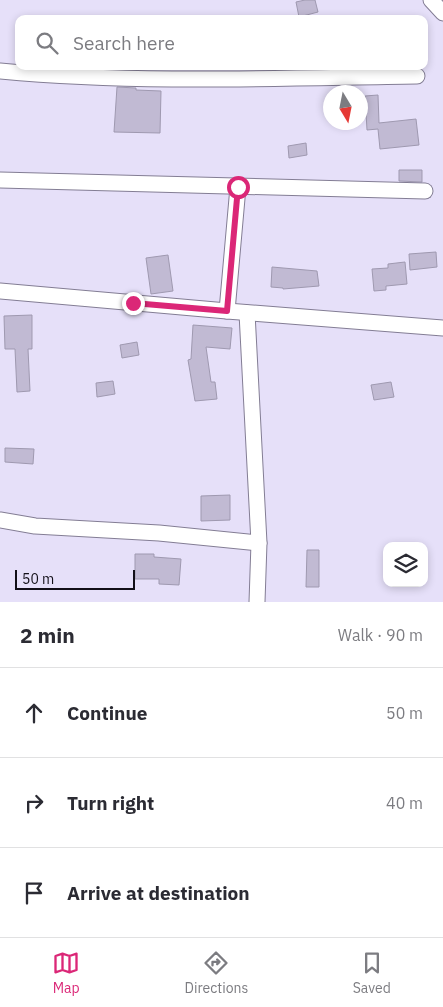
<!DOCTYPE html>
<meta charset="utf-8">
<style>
body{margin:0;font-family:"IBM Plex Sans",sans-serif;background:#f2f2f3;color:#2b2b33}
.controls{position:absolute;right:15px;bottom:15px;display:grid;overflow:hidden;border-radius:10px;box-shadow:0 2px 8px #0003}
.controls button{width:45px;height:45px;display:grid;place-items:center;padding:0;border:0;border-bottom:1px solid #e1e1e2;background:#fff;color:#2b2b33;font:25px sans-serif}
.compass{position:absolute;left:323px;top:85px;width:45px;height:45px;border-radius:50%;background:#fff;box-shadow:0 2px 8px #0003;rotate:170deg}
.scale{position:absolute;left:15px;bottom:12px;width:120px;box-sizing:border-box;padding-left:5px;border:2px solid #120f18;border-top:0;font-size:14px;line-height:18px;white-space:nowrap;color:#120f18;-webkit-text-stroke:4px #e6e0f9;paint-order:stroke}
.stop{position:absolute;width:15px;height:15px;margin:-11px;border:4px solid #db2777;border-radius:50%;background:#fff}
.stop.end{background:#db2777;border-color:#fff;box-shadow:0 1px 5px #0008}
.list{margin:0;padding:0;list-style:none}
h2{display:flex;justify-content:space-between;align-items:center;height:65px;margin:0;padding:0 20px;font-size:21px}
h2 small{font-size:16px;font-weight:400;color:#7c7c81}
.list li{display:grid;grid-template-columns:32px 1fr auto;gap:15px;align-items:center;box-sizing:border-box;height:90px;padding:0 20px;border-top:1px solid #e1e1e2}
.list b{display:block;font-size:19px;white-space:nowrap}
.list em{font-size:16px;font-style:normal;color:#7c7c81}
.icon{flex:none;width:28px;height:28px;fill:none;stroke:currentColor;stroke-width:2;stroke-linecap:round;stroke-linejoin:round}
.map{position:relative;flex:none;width:443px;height:602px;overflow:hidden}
.search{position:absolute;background:#fff;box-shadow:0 2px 8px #0003;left:15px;right:15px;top:15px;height:55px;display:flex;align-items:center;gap:12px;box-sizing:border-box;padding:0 18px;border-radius:10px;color:#7c7c81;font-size:19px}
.sheet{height:335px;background:#fff}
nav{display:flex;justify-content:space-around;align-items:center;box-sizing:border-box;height:70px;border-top:1px solid #e1e1e2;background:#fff;font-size:14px;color:#7c7c81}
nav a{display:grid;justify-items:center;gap:2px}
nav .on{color:#db2777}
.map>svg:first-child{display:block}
.building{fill:#c1bad3;stroke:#9f99b0}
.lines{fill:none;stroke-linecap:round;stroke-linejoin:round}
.minor-casing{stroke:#837d94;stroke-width:17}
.minor{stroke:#fff;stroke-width:15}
.route{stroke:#db2777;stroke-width:6}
</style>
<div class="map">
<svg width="443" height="602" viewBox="0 0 443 602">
<rect width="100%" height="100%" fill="#e6e0f9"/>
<g class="building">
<path d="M 305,0 L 315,0 L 318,12 L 299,17 L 296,2 Z"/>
<path d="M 117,87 L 136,88 L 136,90 L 161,91 L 160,133 L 114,132 Z"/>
<path d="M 378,95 L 379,123 L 416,119 L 419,145 L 380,149 L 378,129 L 367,130 L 365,96 Z"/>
<path d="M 306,143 L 307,155 L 289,158 L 288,146 Z"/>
<path d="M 399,170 L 422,170 L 422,182 L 399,181 Z"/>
<path d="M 436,252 L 437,267 L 410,270 L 409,254 Z"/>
<path d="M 168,255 L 173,291 L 151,294 L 146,258 Z"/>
<path d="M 405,262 L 407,284 L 386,286 L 386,290 L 374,291 L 372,269 L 388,268 L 388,264 Z"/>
<path d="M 272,267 L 317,271 L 319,286 L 283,289 L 283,288 L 271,287 Z"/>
<path d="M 32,315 L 32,349 L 28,349 L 30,391 L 17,392 L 15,349 L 5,349 L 4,316 Z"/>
<path d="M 193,325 L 232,328 L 230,349 L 206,347 L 211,382 L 215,382 L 217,399 L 195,401 L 188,360 L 191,359 Z"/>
<path d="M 137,342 L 139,355 L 122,358 L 120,345 Z"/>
<path d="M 113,381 L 115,394 L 97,397 L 96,383 Z"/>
<path d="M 391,382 L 394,397 L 374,400 L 371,385 Z"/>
<path d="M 5,448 L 34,449 L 33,464 L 5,462 Z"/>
<path d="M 230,495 L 230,520 L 201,521 L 201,496 Z"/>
<path d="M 307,550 L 319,550 L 319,587 L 306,587 Z"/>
<path d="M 135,554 L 154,554 L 154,557 L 181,559 L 179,585 L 159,584 L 159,579 L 135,579 Z"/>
</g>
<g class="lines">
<g class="minor-casing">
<g id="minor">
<path d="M 431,0 L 443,13"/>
<path d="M 0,71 C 138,84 278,78 417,76"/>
<path d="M 0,180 L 425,191"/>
<path d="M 0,291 L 227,311 L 443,328"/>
<path d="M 227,311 L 238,187"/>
<path d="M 247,313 L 259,543 L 257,602"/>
<path d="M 0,520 L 35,526 L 159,533 L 259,543"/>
</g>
</g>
<use href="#minor" class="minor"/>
</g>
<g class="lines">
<path class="route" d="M 133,303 L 227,311 L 238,187"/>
</g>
</svg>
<div class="controls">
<button><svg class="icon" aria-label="layers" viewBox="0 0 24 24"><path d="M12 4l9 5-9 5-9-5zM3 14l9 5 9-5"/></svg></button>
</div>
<svg class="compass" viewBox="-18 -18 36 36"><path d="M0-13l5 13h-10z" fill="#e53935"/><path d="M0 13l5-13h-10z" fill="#7c7c81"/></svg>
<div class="scale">50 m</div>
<div class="stop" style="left:238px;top:187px"></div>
<div class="stop end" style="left:133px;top:303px"></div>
<div class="search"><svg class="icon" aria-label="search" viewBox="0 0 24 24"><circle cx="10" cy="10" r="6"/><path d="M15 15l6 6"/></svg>Search here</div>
</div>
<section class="sheet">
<h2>2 min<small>Walk · 90 m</small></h2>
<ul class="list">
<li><svg class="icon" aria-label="ahead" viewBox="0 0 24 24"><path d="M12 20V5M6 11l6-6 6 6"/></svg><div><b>Continue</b></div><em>50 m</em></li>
<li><svg class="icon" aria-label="right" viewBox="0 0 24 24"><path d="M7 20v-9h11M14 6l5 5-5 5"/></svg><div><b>Turn right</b></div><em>40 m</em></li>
<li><svg class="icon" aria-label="arrive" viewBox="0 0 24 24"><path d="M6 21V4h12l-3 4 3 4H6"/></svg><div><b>Arrive at destination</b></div></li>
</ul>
</section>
<nav>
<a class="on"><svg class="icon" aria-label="map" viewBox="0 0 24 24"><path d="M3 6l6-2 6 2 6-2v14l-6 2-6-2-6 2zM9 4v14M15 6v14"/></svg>Map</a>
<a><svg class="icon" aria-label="directions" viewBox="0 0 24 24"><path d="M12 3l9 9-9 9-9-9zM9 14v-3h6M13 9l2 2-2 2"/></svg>Directions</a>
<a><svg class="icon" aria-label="saved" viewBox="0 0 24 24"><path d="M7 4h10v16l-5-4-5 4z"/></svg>Saved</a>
</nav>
